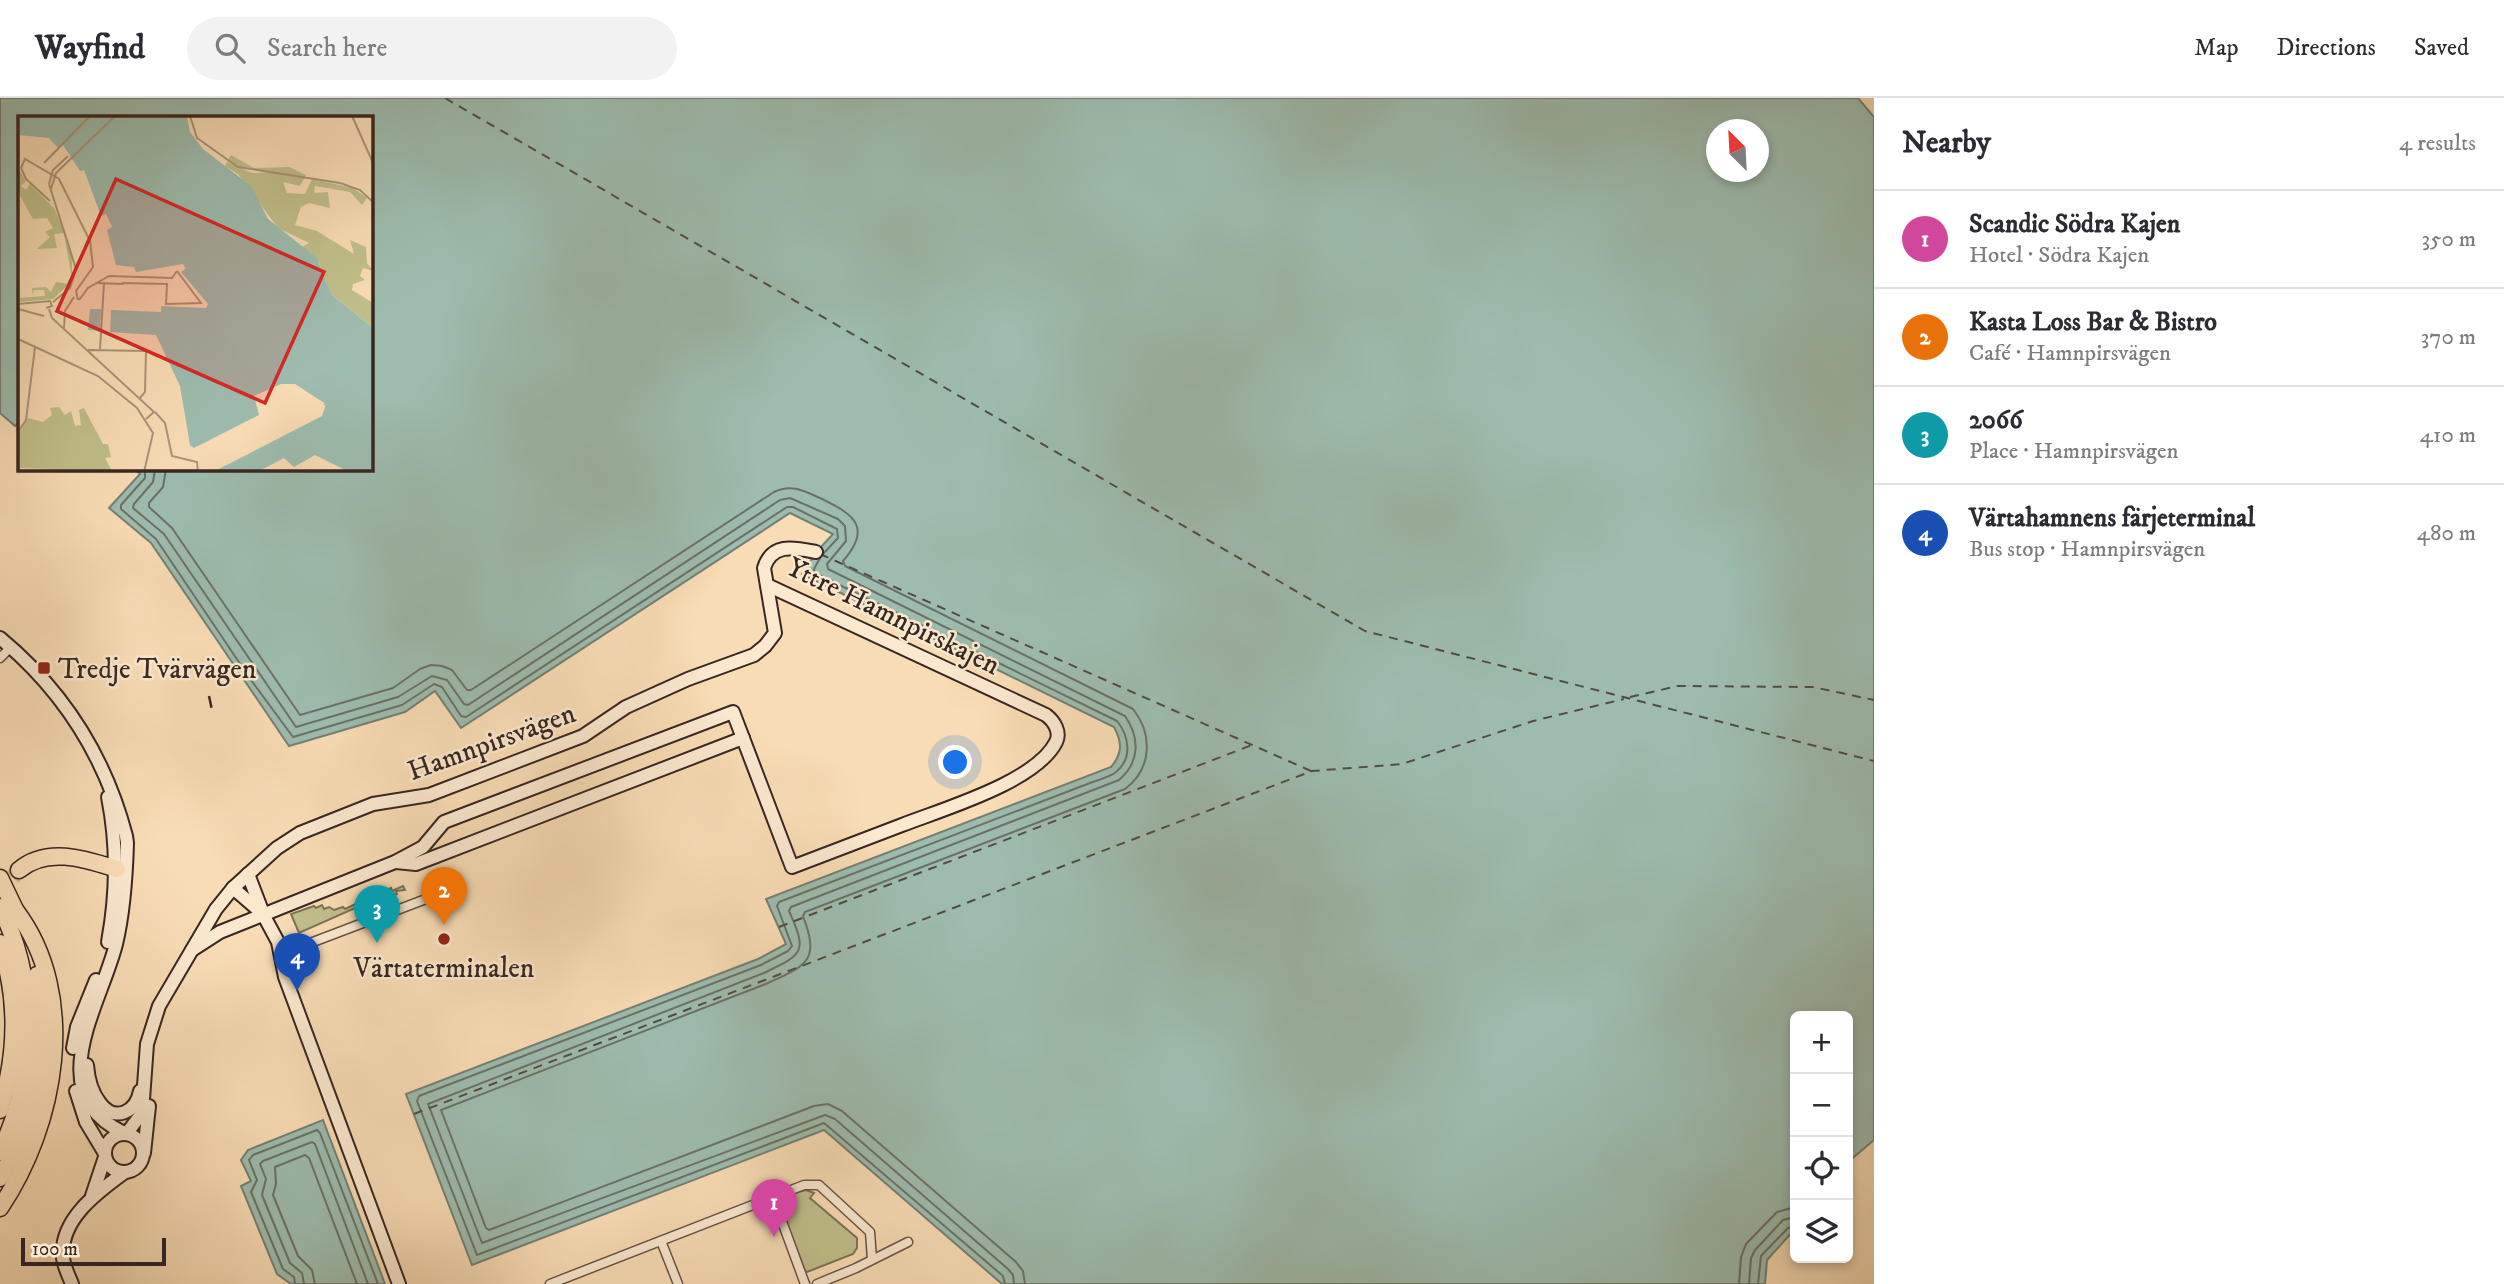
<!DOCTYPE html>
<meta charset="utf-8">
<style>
body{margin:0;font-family:"IM FELL DW Pica",serif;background:#f2f2f3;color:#2b2b33}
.controls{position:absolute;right:21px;bottom:21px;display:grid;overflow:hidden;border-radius:10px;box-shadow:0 4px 10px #0003}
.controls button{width:63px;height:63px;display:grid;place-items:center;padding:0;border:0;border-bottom:2px solid #e1e1e2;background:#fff;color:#2b2b33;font:35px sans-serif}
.compass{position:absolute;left:1706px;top:21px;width:63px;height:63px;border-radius:50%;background:#fff;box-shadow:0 4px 10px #0003;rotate:336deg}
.scale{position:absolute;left:21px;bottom:18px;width:145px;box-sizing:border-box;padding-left:7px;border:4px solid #382720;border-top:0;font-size:19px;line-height:24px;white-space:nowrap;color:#382720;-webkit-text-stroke:5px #fae8cf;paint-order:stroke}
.you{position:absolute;left:956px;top:665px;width:24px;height:24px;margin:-18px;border:5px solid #fff;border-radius:50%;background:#1a73e8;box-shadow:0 0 0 10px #1a73e833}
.badge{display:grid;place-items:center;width:46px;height:46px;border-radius:50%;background:#0b8043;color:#fff;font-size:23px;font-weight:700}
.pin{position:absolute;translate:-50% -58px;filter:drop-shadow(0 2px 4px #0008)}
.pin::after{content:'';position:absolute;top:37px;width:24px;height:21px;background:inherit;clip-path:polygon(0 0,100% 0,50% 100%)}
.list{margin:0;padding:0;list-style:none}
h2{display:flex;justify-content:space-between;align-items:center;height:91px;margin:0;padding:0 28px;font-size:30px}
h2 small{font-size:23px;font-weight:400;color:#7c7c81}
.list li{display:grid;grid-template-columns:46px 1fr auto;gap:21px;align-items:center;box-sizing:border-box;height:98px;padding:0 28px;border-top:2px solid #e1e1e2}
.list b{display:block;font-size:26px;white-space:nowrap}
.list p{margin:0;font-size:23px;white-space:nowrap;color:#7c7c81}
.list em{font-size:23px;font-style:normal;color:#7c7c81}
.icon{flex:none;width:38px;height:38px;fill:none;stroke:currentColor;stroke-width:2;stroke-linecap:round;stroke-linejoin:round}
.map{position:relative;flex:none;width:1874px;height:1186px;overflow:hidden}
header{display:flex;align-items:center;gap:42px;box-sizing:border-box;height:98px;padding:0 35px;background:#fff;border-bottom:2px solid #e1e1e2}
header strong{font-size:33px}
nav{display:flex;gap:38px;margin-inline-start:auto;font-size:24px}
.search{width:490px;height:63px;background:#f2f2f3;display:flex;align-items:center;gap:18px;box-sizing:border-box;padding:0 24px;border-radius:38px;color:#7c7c81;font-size:26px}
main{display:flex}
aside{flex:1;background:#fff}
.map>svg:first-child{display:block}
.green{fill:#c0bf8b;stroke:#7c7356;stroke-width:2}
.water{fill:#9dbcae;stroke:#758075;stroke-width:2;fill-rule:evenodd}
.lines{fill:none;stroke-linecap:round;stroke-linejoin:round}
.shore{stroke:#6a7267;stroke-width:2}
.ferry{stroke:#514c44;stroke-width:2;stroke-dasharray:9 7;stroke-linecap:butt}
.highway-tunnel{stroke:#d2b897;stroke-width:16;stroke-dasharray:16 8;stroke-linecap:butt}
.street-casing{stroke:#685445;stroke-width:11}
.secondary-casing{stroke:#382720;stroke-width:16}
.highway-casing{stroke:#382720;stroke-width:19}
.street{stroke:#fae8cf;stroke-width:8}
.secondary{stroke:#fae8cf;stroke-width:12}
.highway{stroke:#f8dcb5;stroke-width:16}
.rail{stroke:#382720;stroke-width:2.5;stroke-dasharray:12 12;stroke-linecap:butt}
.poi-dot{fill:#8f2418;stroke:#fae8cf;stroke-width:2.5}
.labels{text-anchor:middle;stroke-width:5;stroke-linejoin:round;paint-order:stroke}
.street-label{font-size:28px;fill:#382720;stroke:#fae8cf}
.poi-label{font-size:28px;fill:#382720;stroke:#fae8cf;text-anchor:start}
.inset-river{fill:none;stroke:#9dbcae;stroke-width:3.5}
.inset-road{fill:none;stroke:#ab9479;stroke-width:2}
.view{fill:#d62828;fill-opacity:0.15;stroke:#d62828;stroke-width:3.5}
.inset-edge{fill:none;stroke:#382720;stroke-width:3.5}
</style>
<header>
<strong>Wayfind</strong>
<div class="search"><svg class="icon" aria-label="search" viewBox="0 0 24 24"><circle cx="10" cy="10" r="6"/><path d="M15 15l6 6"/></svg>Search here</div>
<nav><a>Map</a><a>Directions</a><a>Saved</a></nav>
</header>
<main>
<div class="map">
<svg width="1874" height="1186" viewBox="0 0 1874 1186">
<rect width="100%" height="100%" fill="#f8dcb5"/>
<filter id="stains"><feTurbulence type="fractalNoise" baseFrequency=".00286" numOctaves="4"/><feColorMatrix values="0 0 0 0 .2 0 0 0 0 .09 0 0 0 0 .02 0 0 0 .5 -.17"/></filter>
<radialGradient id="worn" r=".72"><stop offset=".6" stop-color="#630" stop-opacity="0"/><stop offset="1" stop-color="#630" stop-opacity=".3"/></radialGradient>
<g class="green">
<path d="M 403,788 L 405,792 L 396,793 L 397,796 L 366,809 L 364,806 L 299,835 L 291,816 L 314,808 L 316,810 L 322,807 L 324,811 L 329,809 L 334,812 L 343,809 L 345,811 L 366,801 L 367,803 L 378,799 L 377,797 L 391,790 L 392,793 Z"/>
<path d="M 806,1092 L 814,1095 L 810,1100 L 857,1140 L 857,1150 L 853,1156 L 807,1174 L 805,1173 L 779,1105 L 794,1095 Z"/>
</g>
<g class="water">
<path d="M 0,0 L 1858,0 L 1874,19 L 1874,1042 L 1848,1064 L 1848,918 L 1795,918 L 1795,1131 L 1767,1162 L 1765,1186 L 1002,1186 L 824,1032 L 472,1167 L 406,996 L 758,861 L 786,846 L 766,801 L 1111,669 C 1123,655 1122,644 1114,629 L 802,476 L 816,454 L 833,436 L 790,415 L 461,630 L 435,593 L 405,614 L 289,648 L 151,445 L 109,410 L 140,376 L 135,371 L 371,371 L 371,19 L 19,19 L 19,323 L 15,328 L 0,315 ZM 1716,32 L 1758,32 L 1758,74 L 1716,74 Z"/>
<path d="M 323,1022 L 385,1186 L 291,1186 L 277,1176 L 241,1088 L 251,1083 L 241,1062 L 248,1052 Z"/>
</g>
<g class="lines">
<g class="shore">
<path d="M 145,371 L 145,380 L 121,407 L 121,411 L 156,441 L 251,582 L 293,639 L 402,607 L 434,586 L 442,589 L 461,618 L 466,619 L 787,409 L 793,409 L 837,431 L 838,440 L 823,456"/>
<path d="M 155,371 L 153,384 L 134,406 L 133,410 L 164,436 L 296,629 L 398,599 L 432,578 L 447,582 L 464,606 L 468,607 L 780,402 L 790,400 L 838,421 L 845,428 L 846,443 L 827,466 L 828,471 L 1125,618 C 1140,640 1140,664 1119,682 L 791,809 L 789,813 C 808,855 803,856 764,875 L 428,1006 L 482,1145 L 825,1017 L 835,1021 L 1008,1171 L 1013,1177 L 1014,1186"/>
<path d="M 166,371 L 163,389 L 149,405 L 149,409 L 172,430 L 300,617 L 393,590 L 420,571 L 431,567 L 442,568 L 452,572 L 467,592 L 471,592 L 774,394 C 792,385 806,394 822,401 C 855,417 872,430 843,463 L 845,468 L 1133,611 C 1153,636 1152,671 1125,691 L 805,814 L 803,818 C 820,863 807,867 768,885 L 441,1012 L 486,1130 L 489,1132 L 814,1008 L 828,1006 L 842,1013 L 1016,1164 L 1023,1173 L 1025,1186"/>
<path d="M 820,460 L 814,471 L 815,475 L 1117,623 C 1129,638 1133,660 1116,674 C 1110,679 1098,682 1090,685 L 779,804 L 777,808 L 792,848 L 788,853 L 761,867 L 419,998 L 417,1003 L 477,1157 L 824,1025 L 1003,1178 L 1005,1186"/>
<path d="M 295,1186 L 294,1179 L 283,1171 L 251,1094 L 257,1082 L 249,1062 L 253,1057 L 317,1032 L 320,1035 L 378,1186"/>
<path d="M 304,1186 L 302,1175 L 290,1165 L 262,1097 L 266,1081 L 260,1066 L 263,1063 L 312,1044 L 315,1046 L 368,1186"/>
<path d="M 315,1186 L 312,1172 L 298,1158 L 273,1097 L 276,1086 L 275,1069 L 305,1057 L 309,1060 L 357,1186"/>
<path d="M 1739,1186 L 1741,1159 L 1746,1146 L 1777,1114 L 1795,1109"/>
<path d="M 1749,1186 L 1751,1160 L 1755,1152 L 1783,1122 L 1795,1119"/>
<path d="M 1758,1186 L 1761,1158 L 1788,1130 L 1795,1128"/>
</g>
<g class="ferry">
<path d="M 445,0 L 1365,533 L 1874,663"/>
<path d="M 820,456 L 1311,673"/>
<path d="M 1630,599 L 1678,588 L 1813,589 L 1874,602"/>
<path d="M 779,829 L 1252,647"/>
<path d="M 414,1016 L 1312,673 L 1402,666 L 1533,623 L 1624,601"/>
</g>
<path class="highway-tunnel" d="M 0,800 L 7,786 L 19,772"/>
<g class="street-casing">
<g id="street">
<path d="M 0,560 L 11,549"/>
<path d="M 278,844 C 288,850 294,850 305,847 L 447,793"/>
<path d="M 773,1099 L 805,1186"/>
<path d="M 661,1143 L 678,1186"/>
<path d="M 550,1186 L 804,1087 L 819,1087 L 870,1134 L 872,1161"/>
<path d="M 817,1186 L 856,1170 L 908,1144"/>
</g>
</g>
<g class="secondary-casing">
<g id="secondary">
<path d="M 0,540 C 64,593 105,658 126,738 L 127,745 C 126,779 124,813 116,846 C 100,909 40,995 124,1035"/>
<path d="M 108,699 C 118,749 117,795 108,844"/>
<path d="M 396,764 L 416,766 L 743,640"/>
<path d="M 248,776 L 264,818 L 278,844 L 285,879 L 399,1186"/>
<path d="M 233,790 L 262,815"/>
<path d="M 192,852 L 220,834 L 395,764 L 423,749 L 444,724 L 733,614 L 792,769 C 829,755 866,741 902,727 C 943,711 1036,684 1056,644 C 1061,634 1054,623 1046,617 L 767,487"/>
<path d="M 73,950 L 77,929 L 96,882"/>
<path d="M 87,967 C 88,980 92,995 100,1005 C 115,1025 136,1014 140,993"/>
<path d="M 76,993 L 86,1024 L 104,1054"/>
<path d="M 127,1035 L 142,1015 L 147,946 L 159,908 L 216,811 L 233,790 L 277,750 L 300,735 L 373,706 L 429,697 L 583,638 L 626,609 L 688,581 L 754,557 L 765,548 L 775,535 L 764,470 C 772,444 795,450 816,454"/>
<circle cx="124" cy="1055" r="19"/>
<path d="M 144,1055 L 149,1008"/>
<path d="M 92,1098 L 105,1059"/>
<path d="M 72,1186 C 69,1178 64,1169 63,1160 C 59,1121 99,1093 125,1074"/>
</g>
</g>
<g class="highway-casing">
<g id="highway">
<path d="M 19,772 C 47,748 85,761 117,771"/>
<path d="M 0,780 L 20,822"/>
<path d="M 0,809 C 38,883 36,980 0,1054"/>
<path d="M 0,845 C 19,901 17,957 0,1012"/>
<path d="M 0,1080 C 36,1019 48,948 37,877"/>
<path d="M 0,1110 C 56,1027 80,898 16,813"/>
</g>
</g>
<use href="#street" class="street"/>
<use href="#secondary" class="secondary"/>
<use href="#highway" class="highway"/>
<path class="rail" d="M 209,598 L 213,617"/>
</g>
<g class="poi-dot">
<rect x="37" y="563" width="14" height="14" rx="3.5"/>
<circle cx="444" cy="841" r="7"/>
</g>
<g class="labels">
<g class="street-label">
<text transform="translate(894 517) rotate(26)" y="10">Yttre Hamnpirskajen</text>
<text transform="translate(491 643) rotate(-20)" y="10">Hamnpirsvägen</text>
</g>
<g class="poi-label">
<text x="58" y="580">Tredje Tvärvägen</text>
<text x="444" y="879" text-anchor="middle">Värtaterminalen</text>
</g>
</g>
<g transform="translate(18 18)">
<rect width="355" height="355" fill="#f8dcb5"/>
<path d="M 213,39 L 236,52 L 271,51 L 288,59 L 282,70 L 265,66 L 269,77 L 287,78 L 294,63 L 335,72 L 349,82 L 344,89 L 332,76 L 297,70 L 296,77 L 310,76 L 312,92 L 291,87 L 283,91 L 277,109 L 299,115 L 336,138 L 332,124 L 348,131 L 349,147 L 355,155 L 345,152 L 342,160 L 347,164 L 335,168 L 334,174 L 355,187 L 355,212 L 312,177 L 301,146 L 284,131 L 291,127 L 260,112 L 220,58 L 207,50 L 209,46 L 234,57 L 253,56 L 219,50 L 209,45 ZM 0,52 L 8,65 L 3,70 L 8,74 L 12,68 L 36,92 L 50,124 L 54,138 L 54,163 L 46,117 L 36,118 L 39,132 L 19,133 L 32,121 L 27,116 L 35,112 L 29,102 L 15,103 L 12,98 L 0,76 ZM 38,166 L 51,168 L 35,183 L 0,186 L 0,182 L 27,180 L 26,174 L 16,174 L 15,180 L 14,172 L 28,171 L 33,176 ZM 41,291 L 47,299 L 53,295 L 57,310 L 63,309 L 61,294 L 66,292 L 85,328 L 90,328 L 93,341 L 87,342 L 94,355 L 0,352 L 0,319 L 10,302 L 25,306 L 34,299 L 32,292 Z" fill="#c0bf8b"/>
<path d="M 0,0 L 169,0 L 172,16 L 185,33 L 233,70 L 250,103 L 299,142 L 313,178 L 355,212 L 355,355 L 329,355 L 297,339 L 276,351 L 266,342 L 241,355 L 197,355 L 304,300 L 308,288 L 277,268 L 263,268 L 236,280 L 241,299 L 176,332 L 172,329 L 162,270 L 138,219 L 92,216 L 93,194 L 143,196 L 143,190 L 188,192 L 190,188 L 163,156 L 168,153 L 165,148 L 118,156 L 116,151 L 98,149 L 89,114 L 94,111 L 88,98 L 83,100 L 66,54 L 62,55 L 45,29 L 40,32 L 31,22 L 0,19 ZM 72,193 L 83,193 L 82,215 L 70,214 Z" fill="#9dbcae"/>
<path class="inset-river" d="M 62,0 L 70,21M 62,39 L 76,37 L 72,27M 58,40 L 125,55 L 223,190 L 294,246 L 313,278 L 308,288 L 356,310M 166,154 L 210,202M 143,194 L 204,197M 93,196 L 210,203 L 247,210M 252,211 L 270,218 L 356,280"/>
<path class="inset-road" d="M 172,0 L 179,22 L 220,51 L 322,67 L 342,74 L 356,87M 334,0 L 356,49M 26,47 L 72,0M 3,52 L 7,43 L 41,63 L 72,125 L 75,151 L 58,175 L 60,184M 3,52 L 8,63 L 32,85M 31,68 L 35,54 L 50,40M 31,68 L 58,153 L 52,172 L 35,186M 33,73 L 38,57 L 97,0M 80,167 L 105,168M 104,167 L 149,168 L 148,188 L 183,187 L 159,155M 61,184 L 70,172 L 91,160 L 154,162 L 159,155M 0,188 L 32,185 L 34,190 L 28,192M 0,193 L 26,200M 31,193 L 34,202 L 136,296 L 128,303M 46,212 L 47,195 L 56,181M 0,223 L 80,260 L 119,292 L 135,317 L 126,356M 82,233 L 86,167M 70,234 L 128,235 L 127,276 L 122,282M 137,296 L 147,307 L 154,340 L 179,346 L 180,356M 0,316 L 8,304 L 17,231"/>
<path class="view" d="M 98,63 L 306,156 L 247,287 L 39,195 Z"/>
<rect width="355" height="355" class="inset-edge"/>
</g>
<rect width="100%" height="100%" filter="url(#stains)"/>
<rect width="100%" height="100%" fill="url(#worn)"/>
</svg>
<div class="controls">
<button>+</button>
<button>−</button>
<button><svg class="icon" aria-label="locate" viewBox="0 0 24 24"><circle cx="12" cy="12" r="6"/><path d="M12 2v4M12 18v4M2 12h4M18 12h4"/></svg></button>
<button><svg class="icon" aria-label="layers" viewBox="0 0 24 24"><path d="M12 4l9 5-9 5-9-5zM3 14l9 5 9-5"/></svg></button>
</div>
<svg class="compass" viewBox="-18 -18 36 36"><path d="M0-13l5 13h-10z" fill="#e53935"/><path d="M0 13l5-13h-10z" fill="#7c7c81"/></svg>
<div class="scale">100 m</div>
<div class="you"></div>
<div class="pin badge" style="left:774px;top:1139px;background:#d1479c">1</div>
<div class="pin badge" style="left:444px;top:827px;background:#e8710a">2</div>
<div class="pin badge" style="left:377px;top:845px;background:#0f9aa8">3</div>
<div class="pin badge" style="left:297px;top:893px;background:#1a4fb4">4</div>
</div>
<aside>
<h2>Nearby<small>4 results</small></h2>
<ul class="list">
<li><span class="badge" style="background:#d1479c">1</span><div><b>Scandic Södra Kajen</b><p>Hotel · Södra Kajen</p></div><em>350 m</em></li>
<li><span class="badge" style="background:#e8710a">2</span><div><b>Kasta Loss Bar &amp; Bistro</b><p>Café · Hamnpirsvägen</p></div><em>370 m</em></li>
<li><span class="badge" style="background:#0f9aa8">3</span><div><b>2066</b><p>Place · Hamnpirsvägen</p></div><em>410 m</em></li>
<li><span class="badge" style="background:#1a4fb4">4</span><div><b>Värtahamnens färjeterminal</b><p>Bus stop · Hamnpirsvägen</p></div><em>480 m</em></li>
</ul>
</aside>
</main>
